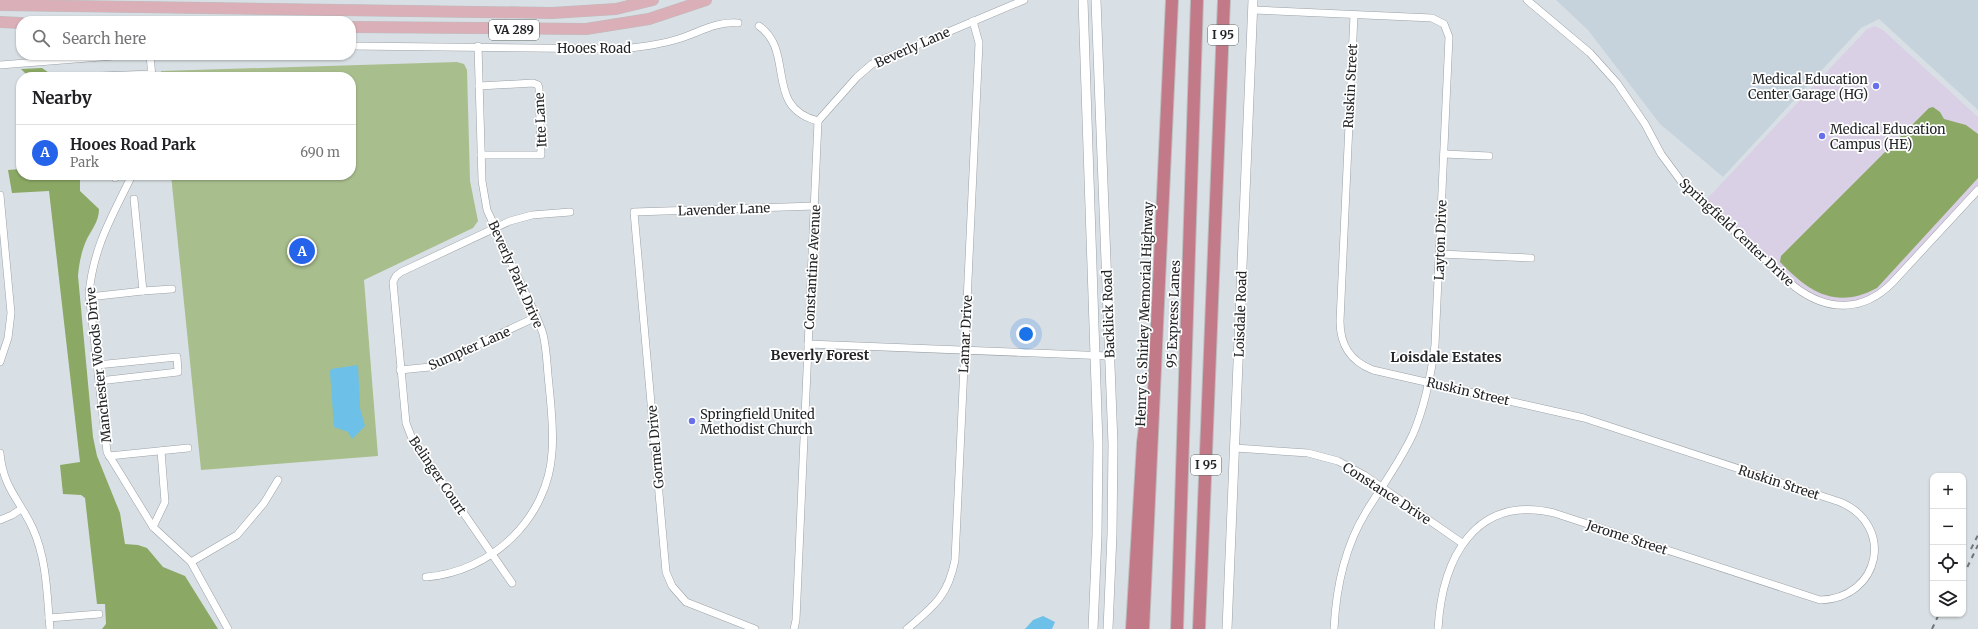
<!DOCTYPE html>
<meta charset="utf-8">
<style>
body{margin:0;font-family:Merriweather,serif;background:#f6f6f6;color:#202124}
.controls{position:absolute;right:12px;bottom:12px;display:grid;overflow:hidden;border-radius:8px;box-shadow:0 1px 3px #0004}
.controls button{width:36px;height:36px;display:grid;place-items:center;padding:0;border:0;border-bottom:1px solid #e0e0e0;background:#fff;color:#202124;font:20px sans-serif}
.you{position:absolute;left:1026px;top:334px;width:14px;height:14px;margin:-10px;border:3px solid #fff;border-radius:50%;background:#1a73e8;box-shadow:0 0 0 6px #1a73e833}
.badge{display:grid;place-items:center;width:26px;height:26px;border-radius:50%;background:#2563eb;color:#fff;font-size:13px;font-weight:700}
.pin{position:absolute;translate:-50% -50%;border:2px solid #fff;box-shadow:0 1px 4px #0006}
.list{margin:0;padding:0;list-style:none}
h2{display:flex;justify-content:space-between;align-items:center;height:52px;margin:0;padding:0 16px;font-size:17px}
h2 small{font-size:13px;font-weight:400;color:#757577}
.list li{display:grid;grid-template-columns:26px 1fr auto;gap:12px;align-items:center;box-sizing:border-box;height:56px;padding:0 16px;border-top:1px solid #e0e0e0}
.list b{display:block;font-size:15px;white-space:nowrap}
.list p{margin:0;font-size:13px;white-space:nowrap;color:#757577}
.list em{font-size:13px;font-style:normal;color:#757577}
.icon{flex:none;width:22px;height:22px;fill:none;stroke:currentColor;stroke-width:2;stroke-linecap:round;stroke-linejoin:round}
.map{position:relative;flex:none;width:1978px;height:629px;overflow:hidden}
.search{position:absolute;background:#fff;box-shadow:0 1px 3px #0004;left:16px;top:16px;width:340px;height:44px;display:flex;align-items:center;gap:10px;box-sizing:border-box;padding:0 14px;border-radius:16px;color:#757577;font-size:15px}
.panel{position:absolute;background:#fff;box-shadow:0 1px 3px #0004;left:16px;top:72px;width:340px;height:108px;border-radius:16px}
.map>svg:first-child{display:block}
.built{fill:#c6d3dc}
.education{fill:#d9d0e5}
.green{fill:#a9be8d}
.forest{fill:#8ba864}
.water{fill:#6dc0e7}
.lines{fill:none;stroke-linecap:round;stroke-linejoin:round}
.minor-casing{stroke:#9ba1a6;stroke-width:8}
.secondary-casing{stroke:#9ba1a6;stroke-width:10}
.primary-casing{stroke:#bdbdbe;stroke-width:12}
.motorway-casing{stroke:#bdbdbe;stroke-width:14}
.minor{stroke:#fff;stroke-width:7}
.secondary{stroke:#fff;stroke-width:9}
.primary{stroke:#daafb8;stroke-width:11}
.motorway{stroke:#c27a89;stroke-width:12}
.rail{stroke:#727679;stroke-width:2;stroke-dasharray:5 5;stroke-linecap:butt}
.poi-dot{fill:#6770e9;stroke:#fff;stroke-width:1.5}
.labels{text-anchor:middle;stroke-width:3.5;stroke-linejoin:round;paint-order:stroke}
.shield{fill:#fff;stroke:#646667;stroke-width:1}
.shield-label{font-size:12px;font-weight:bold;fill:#222426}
.street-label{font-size:13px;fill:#222426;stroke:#fff}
.poi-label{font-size:13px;fill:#222426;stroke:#fff;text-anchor:start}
.neighbourhood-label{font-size:14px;font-weight:bold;fill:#222426;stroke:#fff}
</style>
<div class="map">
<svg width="1978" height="629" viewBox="0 0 1978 629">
<rect width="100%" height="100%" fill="#d9e0e5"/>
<path class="built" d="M 1556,0 L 1978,0 L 1978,110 L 1879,19 L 1861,28 L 1723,177 L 1660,124 L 1588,30 Z"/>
<path class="education" d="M 1875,26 L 1883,30 L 1978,117 L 1978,190 L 1871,299 L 1833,305 L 1795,287 L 1704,202 L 1867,29 Z"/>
<path class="green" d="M 457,62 L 464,64 L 467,70 L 470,181 L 478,221 L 473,228 L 364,280 L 378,456 L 201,470 L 171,175 L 351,175 L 351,77 L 161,77 L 161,71 Z"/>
<g class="forest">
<path d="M 42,68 L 55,77 L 29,77 L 21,69 Z"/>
<path d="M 1933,107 L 1940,112 L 1944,119 L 1966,125 L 1978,134 L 1978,178 L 1877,288 C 1836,310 1809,292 1780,262 L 1781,256 L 1929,108 Z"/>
<path d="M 21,169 L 21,175 L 80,175 L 80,191 L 99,209 C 99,222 91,230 86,241 C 81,253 79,264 78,276 L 93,437 L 97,456 L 120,513 L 125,544 L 138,545 L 147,548 L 163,567 L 185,576 L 218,629 L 102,629 L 106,624 L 105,604 L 97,604 L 85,498 L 81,495 L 63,494 L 60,465 L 80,462 L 49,191 L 12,193 L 8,170 Z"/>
</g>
<g class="water">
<path d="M 358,365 L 360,408 L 365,426 L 352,439 L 348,432 L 334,427 L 330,372 L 331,369 Z"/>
<path d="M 1043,616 L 1055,622 L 1052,629 L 1025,629 L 1033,620 Z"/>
</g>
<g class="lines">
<g class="minor-casing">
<g id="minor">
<path d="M 1527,0 L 1590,53 L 1617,83 L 1645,124 L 1661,154 L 1681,181 L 1795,287 C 1828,312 1863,312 1892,283 L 1978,190"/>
<path d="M 1253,10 L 1432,18 L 1444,24 L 1449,37 L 1435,345 C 1431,375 1425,406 1413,434 C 1400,462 1382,486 1366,512 C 1344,548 1336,588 1334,629"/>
<path d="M 1354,15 L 1340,321 C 1340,345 1350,361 1373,370 L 1584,418 L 1840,502 C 1895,525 1881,598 1820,600 L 1554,513 C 1474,494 1442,560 1438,629"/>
<path d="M 759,26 C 796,52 763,107 818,121 L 796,620 L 794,629"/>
<path d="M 351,46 L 622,49 C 641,47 659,45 678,39 C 698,33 716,21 738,23"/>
<path d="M 150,55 L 152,77"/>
<path d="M 0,65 L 126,55"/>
<path d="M 75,77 L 152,74"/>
<path d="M 479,86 L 533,83 L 538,85 L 539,88 L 541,155 L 481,155"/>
<path d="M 818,121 L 857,77 L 872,64 L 1024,0"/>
<path d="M 1444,154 L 1489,156"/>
<path d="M 114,175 L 115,178"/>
<path d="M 132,175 C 112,217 94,245 89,293 L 107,452 L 153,527 L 191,562 L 228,629"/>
<path d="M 0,195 L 11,313 L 8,338 L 0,362"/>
<path d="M 134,199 L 143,291 L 172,289"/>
<path d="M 1440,254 L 1531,258"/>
<path d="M 89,297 L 143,291"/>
<path d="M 808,344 L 1109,356"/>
<path d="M 97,365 L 177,357 L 178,372 L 99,381"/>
<path d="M 400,370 L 430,367 L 536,317"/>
<path d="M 1235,448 L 1308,453 L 1338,461 L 1364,475 L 1462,543"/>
<path d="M 0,453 C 3,488 20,500 33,529 C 47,560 47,596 50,629"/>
<path d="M 109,456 L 188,448"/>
<path d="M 0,520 L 12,515 L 21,509"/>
<path d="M 153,527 L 165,502 L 161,451"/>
<path d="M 191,562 L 237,535 L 264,503 L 278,480"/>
<path d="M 426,577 C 491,572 548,519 552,452 C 554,430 551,407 549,385 C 547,369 547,350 543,334 C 536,313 525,293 516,273 C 506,252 497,231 487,210 L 482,181 L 478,46"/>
<path d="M 512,583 L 433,469 L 411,436 L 406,423 L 393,282 L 396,276 L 401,272 L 510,221 L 532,215 L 570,212"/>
<path d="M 49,618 L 99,614"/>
<path d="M 755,629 L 686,602 L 672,586 L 666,572 L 634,212 L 815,206"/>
<path d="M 907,629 C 934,606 948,596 955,560 L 979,43 L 973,21"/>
</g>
</g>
<g class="secondary-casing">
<g id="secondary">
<path d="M 1083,0 L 1098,444 L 1097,535 L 1093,629"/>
<path d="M 1096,0 L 1113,444 L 1112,534 L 1108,629"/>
<path d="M 1227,629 L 1253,0"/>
</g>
</g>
<g class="primary-casing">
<g id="primary">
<path d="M 0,5 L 552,13 L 616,9 L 653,0"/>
<path d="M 0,22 L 21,23"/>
<path d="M 351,27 L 586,29 L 649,19 L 706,0"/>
</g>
</g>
<g class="motorway-casing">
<g id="motorway">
<path d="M 1132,629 L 1143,443 L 1146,419"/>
<path d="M 1143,629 L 1172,0"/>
<path d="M 1177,629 L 1197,0"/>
<path d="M 1199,629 L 1224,0"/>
</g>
</g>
<use href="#minor" class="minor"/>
<use href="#secondary" class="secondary"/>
<use href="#primary" class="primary"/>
<use href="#motorway" class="motorway"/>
<g class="rail">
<path d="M 1971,549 L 1978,535"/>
<path d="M 1963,576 L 1978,545"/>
<path d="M 1932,629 L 1939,614"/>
</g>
</g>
<g class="poi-dot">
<circle cx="1876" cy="86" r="4"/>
<circle cx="1822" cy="136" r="4"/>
<circle cx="692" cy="421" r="4"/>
</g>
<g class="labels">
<g class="shield">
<rect x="489" y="20" width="50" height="20" rx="3"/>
<rect x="1208" y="25" width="30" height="20" rx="3"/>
<rect x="1191" y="455" width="30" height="20" rx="3"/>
</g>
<g class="shield-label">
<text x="514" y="34">VA 289</text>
<text x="1223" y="39">I 95</text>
<text x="1206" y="469">I 95</text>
</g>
<g class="street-label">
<text transform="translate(912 47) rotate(-24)" y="5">Beverly Lane</text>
<text x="594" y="53">Hooes Road</text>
<text transform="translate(1350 86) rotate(-87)" y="5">Ruskin Street</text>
<text transform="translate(540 120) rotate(-93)" y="5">Itte Lane</text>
<text transform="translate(724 209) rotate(-2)" y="5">Lavender Lane</text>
<text transform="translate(1737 232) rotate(43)" y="5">Springfield Center Drive</text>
<text transform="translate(1440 240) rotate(-88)" y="5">Layton Drive</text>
<text transform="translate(812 267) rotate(-87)" y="5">Constantine Avenue</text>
<text transform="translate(516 274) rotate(66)" y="5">Beverly Park Drive</text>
<text transform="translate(1108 314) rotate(-92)" y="5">Backlick Road</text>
<text transform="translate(1144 314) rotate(-88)" y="5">Henry G. Shirley Memorial Highway</text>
<text transform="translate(1173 314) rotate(-88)" y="5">95 Express Lanes</text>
<text transform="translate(1240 314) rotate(-88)" y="5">Loisdale Road</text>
<text transform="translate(965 334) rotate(-87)" y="5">Lamar Drive</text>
<text transform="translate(469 348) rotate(-24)" y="5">Sumpter Lane</text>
<text transform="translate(98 365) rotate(-96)" y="5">Manchester Woods Drive</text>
<text transform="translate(1468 391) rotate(13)" y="5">Ruskin Street</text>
<text transform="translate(655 447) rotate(-95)" y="5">Gormel Drive</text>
<text transform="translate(438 475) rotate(56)" y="5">Belinger Court</text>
<text transform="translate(1779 482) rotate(18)" y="5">Ruskin Street</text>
<text transform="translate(1387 493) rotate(33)" y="5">Constance Drive</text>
<text transform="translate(1627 537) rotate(18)" y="5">Jerome Street</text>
</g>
<g class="poi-label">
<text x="1868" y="84" text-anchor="end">Medical Education<tspan x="1868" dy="15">Center Garage (HG)</tspan></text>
<text x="1830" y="134">Medical Education<tspan x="1830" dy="15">Campus (HE)</tspan></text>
<text x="700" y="419">Springfield United<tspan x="700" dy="15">Methodist Church</tspan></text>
</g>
<g class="neighbourhood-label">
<text x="820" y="360">Beverly Forest</text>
<text x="1446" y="362">Loisdale Estates</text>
</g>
</g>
</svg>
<div class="controls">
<button>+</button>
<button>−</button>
<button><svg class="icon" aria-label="locate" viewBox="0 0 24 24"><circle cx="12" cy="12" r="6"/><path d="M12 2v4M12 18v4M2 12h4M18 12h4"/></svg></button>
<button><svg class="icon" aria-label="layers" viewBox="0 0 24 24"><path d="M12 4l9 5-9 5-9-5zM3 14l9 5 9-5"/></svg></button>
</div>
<div class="you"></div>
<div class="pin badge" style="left:302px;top:251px">A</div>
<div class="search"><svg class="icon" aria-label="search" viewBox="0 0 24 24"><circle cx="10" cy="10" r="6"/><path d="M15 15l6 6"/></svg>Search here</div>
<section class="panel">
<h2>Nearby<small></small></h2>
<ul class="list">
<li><span class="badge">A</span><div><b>Hooes Road Park</b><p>Park</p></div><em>690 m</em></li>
</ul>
</section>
</div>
